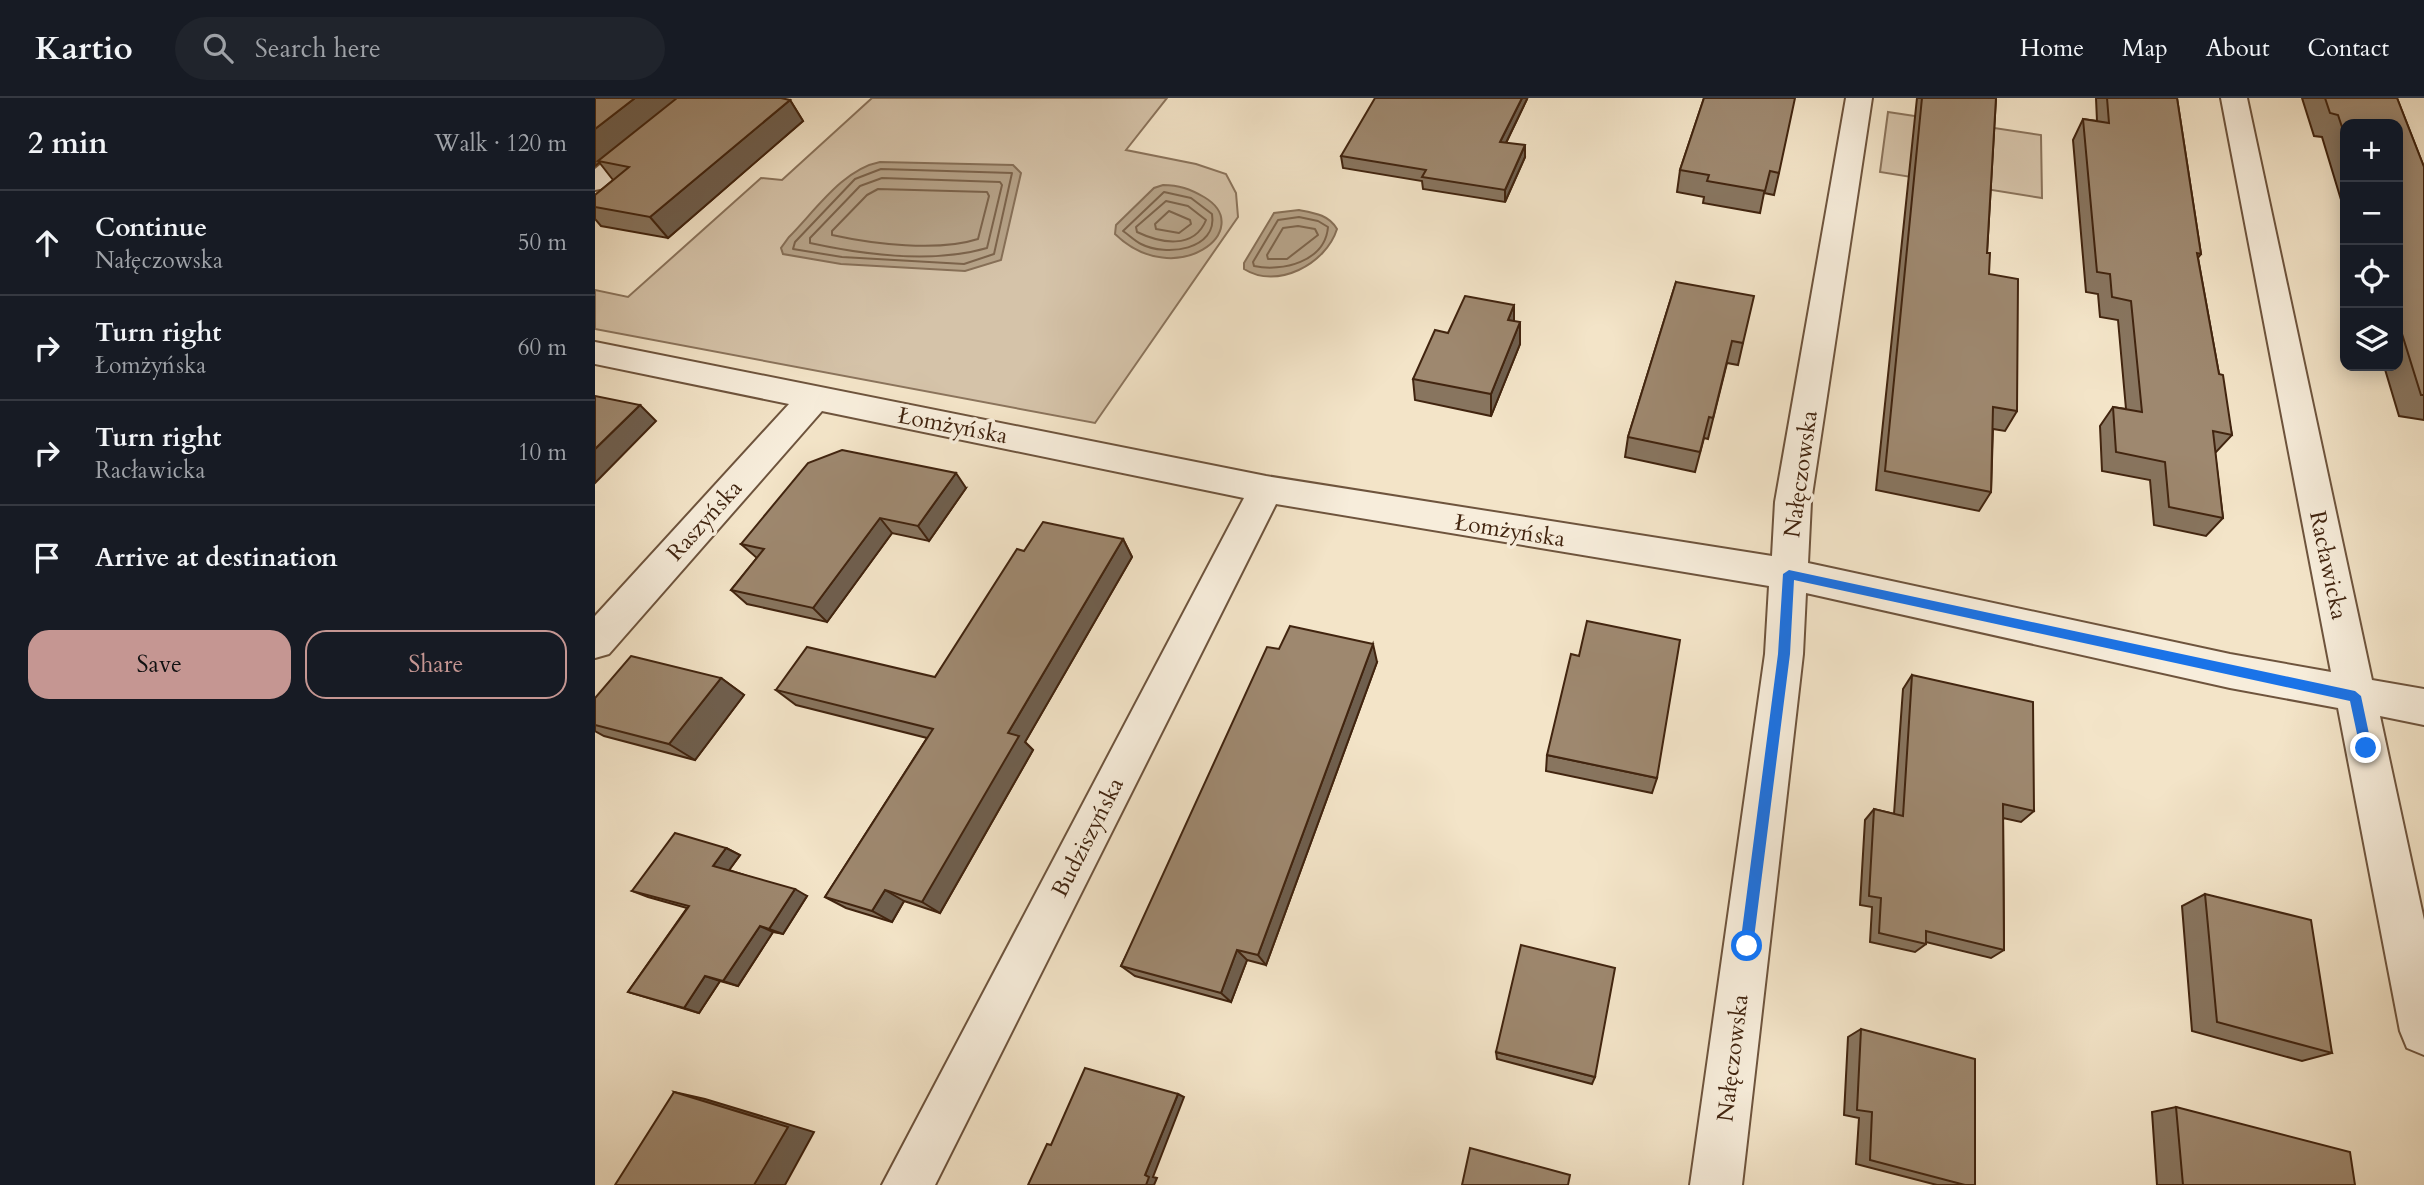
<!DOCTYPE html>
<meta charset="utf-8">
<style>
body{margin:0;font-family:Cardo,serif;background:#20242c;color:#f1f3f6}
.controls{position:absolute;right:21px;top:21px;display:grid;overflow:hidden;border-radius:14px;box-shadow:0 4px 18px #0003}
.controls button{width:63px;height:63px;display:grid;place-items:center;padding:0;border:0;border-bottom:2px solid #363941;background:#171b24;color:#f1f3f6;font:35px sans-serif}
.stop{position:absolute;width:21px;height:21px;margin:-16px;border:5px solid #1a73e8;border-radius:50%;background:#fff}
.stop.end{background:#1a73e8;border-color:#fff;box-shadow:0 2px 7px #0008}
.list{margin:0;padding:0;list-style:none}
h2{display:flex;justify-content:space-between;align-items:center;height:91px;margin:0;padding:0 28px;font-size:30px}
h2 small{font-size:23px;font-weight:400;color:#9ea1a6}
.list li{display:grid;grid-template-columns:46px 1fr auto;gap:21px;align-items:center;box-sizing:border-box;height:105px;padding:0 28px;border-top:2px solid #363941}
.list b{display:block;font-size:26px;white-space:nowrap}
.list p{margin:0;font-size:23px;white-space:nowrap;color:#9ea1a6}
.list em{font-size:23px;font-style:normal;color:#9ea1a6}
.actions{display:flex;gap:14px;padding:21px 28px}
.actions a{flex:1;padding:16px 0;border:2px solid #c59692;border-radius:21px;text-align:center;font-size:24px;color:#c59692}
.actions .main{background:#c59692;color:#111}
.icon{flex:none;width:38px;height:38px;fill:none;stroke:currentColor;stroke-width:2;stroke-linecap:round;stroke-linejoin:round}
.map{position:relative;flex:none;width:1829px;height:1087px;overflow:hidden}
header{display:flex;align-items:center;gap:42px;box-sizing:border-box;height:98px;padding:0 35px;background:#171b24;border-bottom:2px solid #363941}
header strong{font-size:33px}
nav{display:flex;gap:38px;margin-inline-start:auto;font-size:24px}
.search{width:490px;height:63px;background:#20242c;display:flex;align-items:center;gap:18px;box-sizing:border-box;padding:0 24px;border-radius:38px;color:#9ea1a6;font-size:26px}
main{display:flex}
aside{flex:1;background:#171b24}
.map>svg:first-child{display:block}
.green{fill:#d5c3a9;stroke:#8b745c;stroke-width:2}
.water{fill:#b6a389;stroke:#877058;stroke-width:2}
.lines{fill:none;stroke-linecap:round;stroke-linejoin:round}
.shore{stroke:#7c644c;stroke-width:2}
.minor-casing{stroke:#6e543d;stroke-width:4}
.minor{fill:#f7eddb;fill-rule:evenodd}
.wall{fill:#88755f;stroke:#41240f;stroke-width:2}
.shaded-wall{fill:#6f5f4e;stroke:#41240f;stroke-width:2}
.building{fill:#9e886f;stroke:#41240f;stroke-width:2}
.route{fill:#1a73e8}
.labels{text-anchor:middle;stroke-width:7;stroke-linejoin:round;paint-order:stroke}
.street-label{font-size:23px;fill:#41240f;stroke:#f7eddb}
</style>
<header>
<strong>Kartio</strong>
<div class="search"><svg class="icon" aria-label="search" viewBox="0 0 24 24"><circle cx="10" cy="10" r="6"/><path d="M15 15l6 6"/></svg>Search here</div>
<nav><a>Home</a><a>Map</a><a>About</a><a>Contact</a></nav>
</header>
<main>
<aside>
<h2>2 min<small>Walk · 120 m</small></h2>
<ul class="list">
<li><svg class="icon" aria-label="ahead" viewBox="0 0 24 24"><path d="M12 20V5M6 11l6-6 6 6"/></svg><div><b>Continue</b><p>Nałęczowska</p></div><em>50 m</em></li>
<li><svg class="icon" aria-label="right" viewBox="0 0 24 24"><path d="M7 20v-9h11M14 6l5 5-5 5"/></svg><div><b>Turn right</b><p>Łomżyńska</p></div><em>60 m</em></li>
<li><svg class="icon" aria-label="right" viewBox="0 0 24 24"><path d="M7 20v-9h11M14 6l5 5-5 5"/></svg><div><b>Turn right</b><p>Racławicka</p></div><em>10 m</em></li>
<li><svg class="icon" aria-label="arrive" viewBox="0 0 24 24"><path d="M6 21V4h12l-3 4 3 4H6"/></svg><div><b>Arrive at destination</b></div></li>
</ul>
<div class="actions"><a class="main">Save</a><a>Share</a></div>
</aside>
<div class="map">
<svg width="1829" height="1087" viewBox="0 0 1829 1087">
<rect width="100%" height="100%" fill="#f3e4c8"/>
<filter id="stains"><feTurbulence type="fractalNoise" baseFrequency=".00286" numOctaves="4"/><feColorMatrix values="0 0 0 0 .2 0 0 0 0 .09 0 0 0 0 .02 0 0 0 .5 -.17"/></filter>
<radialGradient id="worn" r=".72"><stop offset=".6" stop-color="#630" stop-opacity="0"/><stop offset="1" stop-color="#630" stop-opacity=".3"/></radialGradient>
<g class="green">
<path d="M 277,0 L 572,0 L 531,52 L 601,66 L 631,76 L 641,95 L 643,119 L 500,325 L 0,231 L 0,192 L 33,199 L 166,80 L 187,82 Z"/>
<path d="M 1293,14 L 1446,37 L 1447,100 L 1285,74 Z"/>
</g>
<g class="water">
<path d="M 285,64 L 418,67 L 426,75 L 406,162 L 370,173 L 246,166 L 188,156 L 186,150 L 194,139 C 220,113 248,71 285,64 Z"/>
<path d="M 568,87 C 584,87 595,91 609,99 C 663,131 581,195 520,136 L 521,127 L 559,90 Z"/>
<path d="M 704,112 C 720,115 734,117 742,131 C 731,166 682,192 649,171 L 649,165 L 679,115 Z"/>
</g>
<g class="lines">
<g class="shore">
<path d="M 286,71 L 417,75 L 399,156 L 369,166 L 247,159 L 198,151 L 200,144 L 260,81 Z"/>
<path d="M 287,80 L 405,84 L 407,87 L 392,150 C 337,166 270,157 215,145 L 215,140 L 265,88 Z"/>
<path d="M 283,91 L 392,94 L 394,98 L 383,141 C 343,154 278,146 237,137 L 237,133 L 272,97 Z"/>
<path d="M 569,94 L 596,100 L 617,116 C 623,152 571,159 546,146 C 540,143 534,137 528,133 Z"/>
<path d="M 571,103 L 593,108 L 611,122 C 599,152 565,145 542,134 L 541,129 Z"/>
<path d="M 574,113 L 595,122 L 596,126 L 584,135 L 561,131 L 560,126 Z"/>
<path d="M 704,119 L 723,123 L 733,129 C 730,164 687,174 659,168 L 658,164 L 683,122 Z"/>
<path d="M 703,128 L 720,131 L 723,137 L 692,161 L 673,161 L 672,157 L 688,130 Z"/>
</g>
<g class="minor-casing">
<g id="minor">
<path d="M 89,0 L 118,0 L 10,90 L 0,92 L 0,71 Z"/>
<path d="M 1251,0 L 1277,0 L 1216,404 L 1213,465 L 1635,556 L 1736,574 L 1626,0 L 1652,0 L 1777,582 L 1829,591 L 1829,627 L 1785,618 L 1829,822 L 1829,957 L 1812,950 L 1805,933 L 1743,610 L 1635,590 L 1211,495 L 1208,556 L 1147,1087 L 1095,1087 L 1170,556 L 1174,488 L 681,406 L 340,1087 L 287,1087 L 649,400 L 227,313 L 14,556 L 0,560 L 0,518 L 194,306 L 0,266 L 0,244 L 671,378 L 1177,458 L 1180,404 Z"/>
</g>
</g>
<use href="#minor" class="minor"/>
</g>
<g class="wall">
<path d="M 81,0 L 195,2 L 208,23 L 73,140 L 6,128 L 0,121 L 0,97 L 18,82 L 4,64 Z"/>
<path d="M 1109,0 L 1184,75 L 1179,97 L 1169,95 L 1165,115 L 1108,105 L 1109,99 L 1082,94 L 1085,72 Z"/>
<path d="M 1322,0 L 1401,0 L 1392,155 L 1394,176 L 1422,313 L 1410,333 L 1398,331 L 1396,394 L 1384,413 L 1281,392 Z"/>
<path d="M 1501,0 L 1582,0 L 1606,156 L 1603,160 L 1624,276 L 1637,337 L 1620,355 L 1628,420 L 1611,438 L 1559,427 L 1555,382 L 1507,373 L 1505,328 L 1518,309 L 1531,311 L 1523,222 L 1505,219 L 1503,196 L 1491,194 L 1478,42 L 1488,21 L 1502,23 Z"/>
<path d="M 1707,0 L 1802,0 L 1829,69 L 1829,322 L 1804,318 L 1789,268 L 1803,268 L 1803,26 L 1750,26 L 1750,115 L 1727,39 L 1719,38 Z"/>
<path d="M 932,1 L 911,45 L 930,59 L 910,104 L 828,91 L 827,83 L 748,70 L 746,58 Z"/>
<path d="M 1081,184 L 1148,245 L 1143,267 L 1132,265 L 1113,341 L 1109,340 L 1100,374 L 1030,359 L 1033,339 Z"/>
<path d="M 919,207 L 919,223 L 925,246 L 896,318 L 820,302 L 818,281 L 853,235 Z"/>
<path d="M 371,390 L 334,443 L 297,435 L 232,524 L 152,506 L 136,492 L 162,460 L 146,446 Z"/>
<path d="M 528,441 L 537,459 L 430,644 L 438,652 L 345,815 L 309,803 L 297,824 L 251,810 L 230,799 L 332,640 L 201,607 L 181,592 L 340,579 L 429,453 Z"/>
<path d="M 684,551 L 782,564 L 671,867 L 652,862 L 636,904 L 540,878 L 526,868 Z"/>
<path d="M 1317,577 L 1439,713 L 1426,724 L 1408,720 L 1409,852 L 1396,860 L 1331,844 L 1331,846 L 1320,854 L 1275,844 L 1277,809 L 1265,807 L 1270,722 L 1279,711 L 1299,716 L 1308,591 Z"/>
<path d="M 126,580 L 149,597 L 100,662 L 9,638 L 0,633 L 0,600 Z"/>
<path d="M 952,657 L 1062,680 L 1057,695 L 951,673 Z"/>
<path d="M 131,750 L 145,757 L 134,772 L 212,798 L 188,836 L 178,834 L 143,888 L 125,883 L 104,915 L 33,894 L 92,810 L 53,799 L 37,793 Z"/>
<path d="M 1610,796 L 1737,955 L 1707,963 L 1597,933 L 1587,808 Z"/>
<path d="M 1266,931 L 1380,1087 L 1342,1087 L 1261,1066 L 1264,1020 L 1249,1017 L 1253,939 Z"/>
<path d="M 901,954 L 1000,979 L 997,986 L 902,961 Z"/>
<path d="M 1581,1009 L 1760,1087 L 1562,1087 L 1557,1014 Z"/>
</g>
<g class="shaded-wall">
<path d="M 40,0 L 81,0 L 82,2 L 0,68 L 0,31 Z"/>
<path d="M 927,0 L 932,0 L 932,1 L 906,55 L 905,44 Z"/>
<path d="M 195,2 L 208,23 L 73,140 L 55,119 Z"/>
<path d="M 930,47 L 930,59 L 910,104 L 910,92 Z"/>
<path d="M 919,207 L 919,229 L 913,222 Z"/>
<path d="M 925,224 L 925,246 L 896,318 L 896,296 Z"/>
<path d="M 45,307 L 61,323 L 0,385 L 0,351 Z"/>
<path d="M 361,375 L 371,390 L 334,443 L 323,428 Z"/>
<path d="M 285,420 L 297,435 L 232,524 L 218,510 Z"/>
<path d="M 528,441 L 537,459 L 430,644 L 438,652 L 345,815 L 327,804 L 413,635 Z"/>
<path d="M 778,546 L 782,564 L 671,867 L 663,857 Z"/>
<path d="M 126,580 L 149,597 L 100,662 L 74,646 Z"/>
<path d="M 131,750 L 145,757 L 132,775 L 118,768 Z"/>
<path d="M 200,791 L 212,798 L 188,836 L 174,831 Z"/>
<path d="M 290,792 L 309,803 L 297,824 L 277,813 Z"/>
<path d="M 165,828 L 178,834 L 143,888 L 128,883 Z"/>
<path d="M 642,852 L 652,862 L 636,904 L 626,895 Z"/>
<path d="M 110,878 L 125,883 L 104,915 L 89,910 Z"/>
<path d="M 79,994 L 110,1001 L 219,1034 L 190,1087 L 159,1087 Z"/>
<path d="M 583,996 L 589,999 L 558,1079 L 562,1080 L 559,1087 L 551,1087 L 550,1077 Z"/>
</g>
<g class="building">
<path d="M 0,0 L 40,0 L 0,31 Z"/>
<path d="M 82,0 L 186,0 L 195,2 L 55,119 L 0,109 L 0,97 L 34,69 L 3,63 Z"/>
<path d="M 780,0 L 927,0 L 905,44 L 930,47 L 910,92 L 827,79 L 831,72 L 746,58 Z"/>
<path d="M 1109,0 L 1200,0 L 1184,75 L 1175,73 L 1170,93 L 1112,83 L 1114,77 L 1085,72 Z"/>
<path d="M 1327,0 L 1401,0 L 1392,155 L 1395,155 L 1394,176 L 1423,181 L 1422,313 L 1398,309 L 1396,394 L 1290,373 Z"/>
<path d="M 1512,0 L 1582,0 L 1606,156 L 1602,155 L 1624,276 L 1628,277 L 1637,337 L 1618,333 L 1628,420 L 1574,409 L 1570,364 L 1521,354 L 1518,309 L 1547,314 L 1536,203 L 1517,199 L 1515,176 L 1502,174 L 1488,21 L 1514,25 Z"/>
<path d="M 1730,0 L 1802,0 L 1829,69 L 1829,297 L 1826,297 L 1803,223 L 1803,26 L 1750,26 L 1750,38 L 1743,17 L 1735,15 Z"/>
<path d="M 1081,184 L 1159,198 L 1148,245 L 1137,243 L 1118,320 L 1114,319 L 1105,354 L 1033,339 Z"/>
<path d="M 870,198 L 919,207 L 913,222 L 925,224 L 896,296 L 818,281 L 840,232 L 853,235 Z"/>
<path d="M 0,298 L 45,307 L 0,351 Z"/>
<path d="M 247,352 L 361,375 L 323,428 L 285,420 L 218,510 L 136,492 L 169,451 L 146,446 L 213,365 Z"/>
<path d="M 448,424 L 528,441 L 413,635 L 424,638 L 327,804 L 290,792 L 277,813 L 230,799 L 338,631 L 181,592 L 212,549 L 340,579 L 422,451 L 429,453 Z"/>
<path d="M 992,523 L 1085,542 L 1062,680 L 952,657 L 976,556 L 984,558 Z"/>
<path d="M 695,528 L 778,546 L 663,857 L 642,852 L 626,895 L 526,868 L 672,549 L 684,551 Z"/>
<path d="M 36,558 L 126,580 L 74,646 L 0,627 L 0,600 Z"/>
<path d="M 1317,577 L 1438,604 L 1439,713 L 1408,706 L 1409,852 L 1331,833 L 1331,846 L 1284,835 L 1286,800 L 1274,798 L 1279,711 L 1308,718 Z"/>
<path d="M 80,735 L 131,750 L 118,768 L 200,791 L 174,831 L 165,828 L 128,883 L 110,878 L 89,910 L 33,894 L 94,808 L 37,793 Z"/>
<path d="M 1610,796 L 1716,822 L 1737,955 L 1622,924 Z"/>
<path d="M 926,847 L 1020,870 L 1000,979 L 901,954 Z"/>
<path d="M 1266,931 L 1380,961 L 1380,1087 L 1370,1087 L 1275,1062 L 1277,1014 L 1262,1012 Z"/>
<path d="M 490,970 L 583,996 L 550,1077 L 554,1079 L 551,1087 L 433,1087 L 452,1046 L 456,1047 Z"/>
<path d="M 79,994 L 193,1029 L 159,1087 L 20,1087 Z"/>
<path d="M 1581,1009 L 1755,1054 L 1760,1087 L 1588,1087 Z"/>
<path d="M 875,1050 L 975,1077 L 973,1087 L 867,1087 Z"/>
</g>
<path class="route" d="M 1194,472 L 1760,593 L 1766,598 L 1777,650 L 1771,656 L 1765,650 L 1755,603 L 1199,482 L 1195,556 L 1158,848 L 1152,855 L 1145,848 L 1183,556 L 1188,476 Z"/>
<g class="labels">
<g class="street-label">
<text transform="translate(358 327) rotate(11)" y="8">Łomżyńska</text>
<text transform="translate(1205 376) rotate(-82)" y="8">Nałęczowska</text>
<text transform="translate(109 422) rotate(-48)" y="8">Raszyńska</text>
<text transform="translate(915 432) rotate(9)" y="8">Łomżyńska</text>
<text transform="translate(1734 467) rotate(78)" y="8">Racławicka</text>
<text transform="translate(492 739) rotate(-63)" y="8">Budziszyńska</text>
<text transform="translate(1137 960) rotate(-83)" y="8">Nałęczowska</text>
</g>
</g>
<rect width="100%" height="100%" filter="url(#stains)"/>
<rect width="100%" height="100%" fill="url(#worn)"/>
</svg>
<div class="controls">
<button>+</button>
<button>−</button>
<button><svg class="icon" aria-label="locate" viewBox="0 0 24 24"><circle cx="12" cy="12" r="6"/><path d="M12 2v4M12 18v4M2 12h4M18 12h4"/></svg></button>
<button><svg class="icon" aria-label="layers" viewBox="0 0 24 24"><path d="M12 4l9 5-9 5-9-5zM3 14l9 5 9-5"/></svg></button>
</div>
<div class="stop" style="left:1152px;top:848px"></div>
<div class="stop end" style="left:1771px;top:650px"></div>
</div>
</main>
